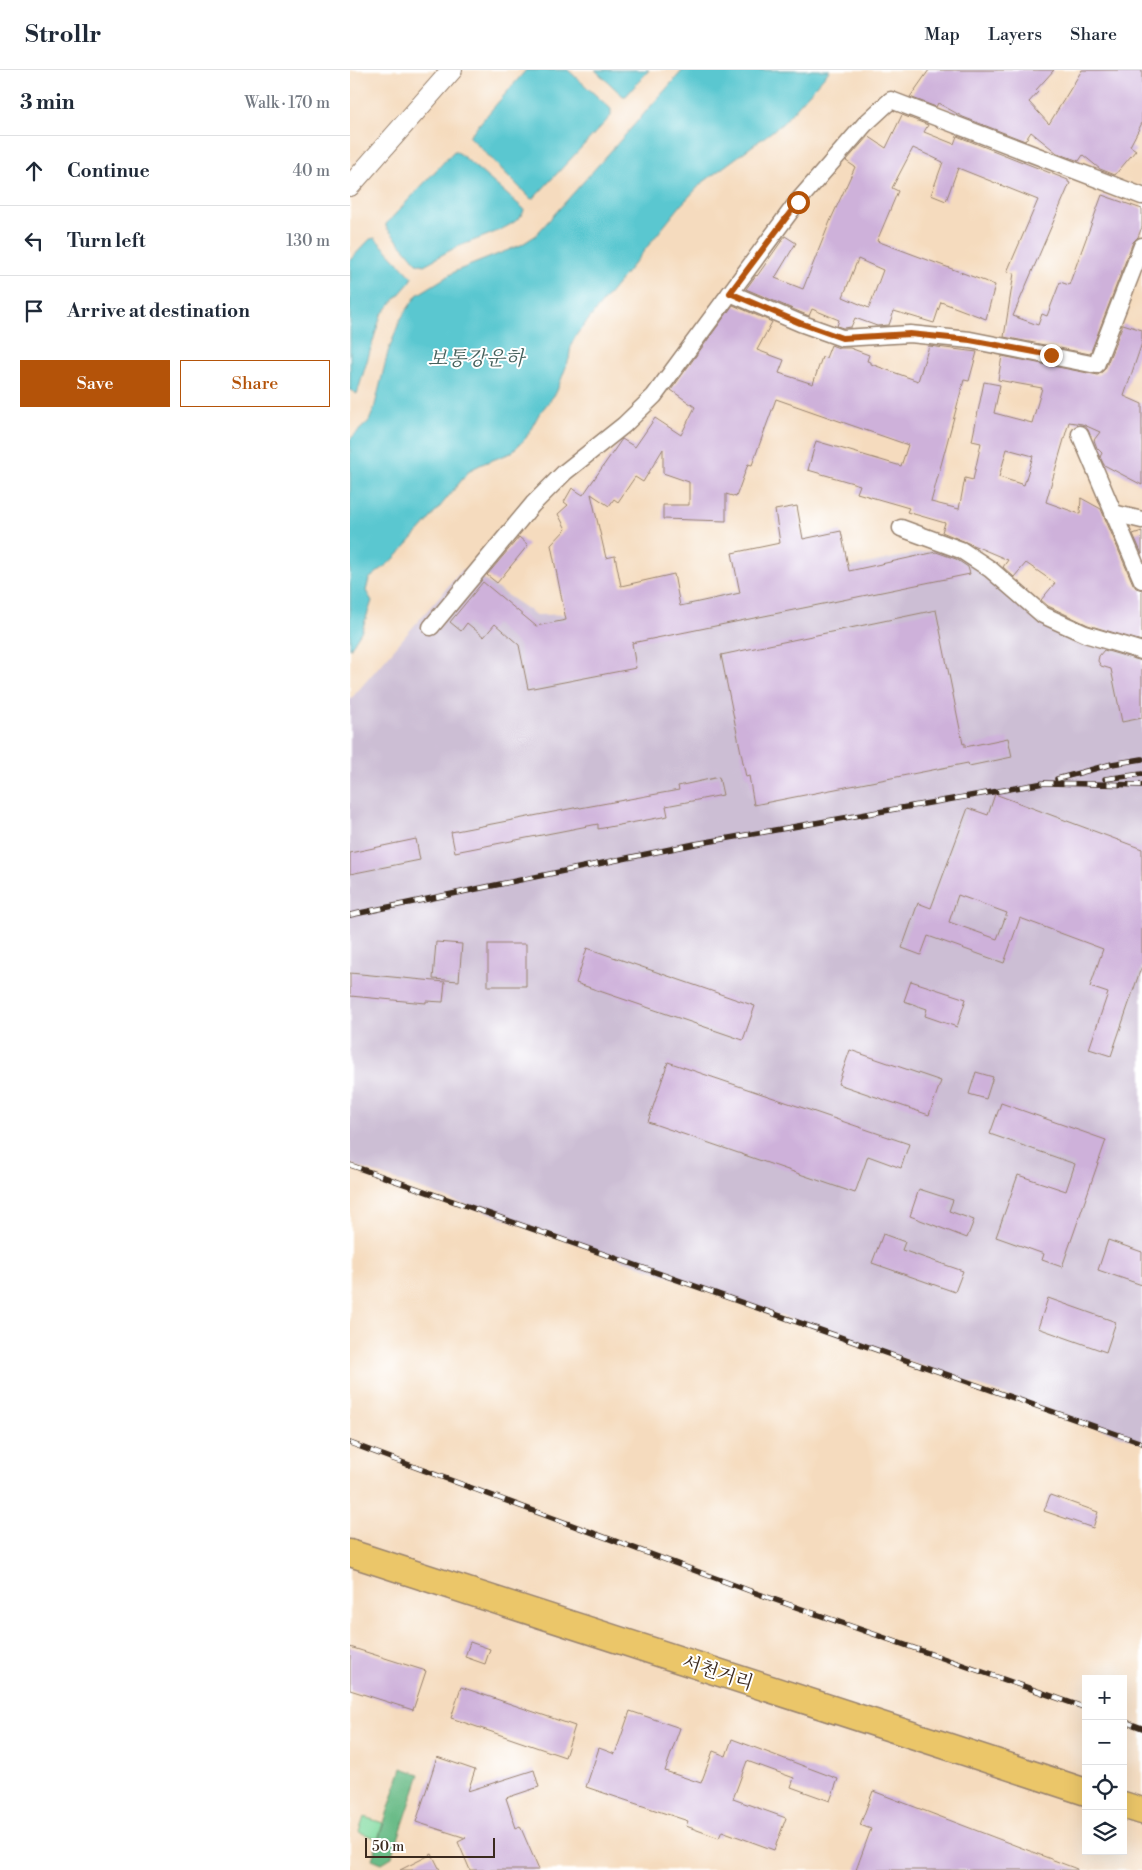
<!DOCTYPE html>
<meta charset="utf-8">
<style>
body{margin:0;font-family:"Libre Bodoni","Noto Serif KR",serif;background:#f2f2f3;color:#1f2937}
.controls{position:absolute;right:15px;bottom:15px;display:grid;overflow:hidden;border-radius:0px;box-shadow:0 5px 20px #0002}
.controls button{width:45px;height:45px;display:grid;place-items:center;padding:0;border:0;border-bottom:1px solid #e0e1e3;background:#fff;color:#1f2937;font:25px sans-serif}
.scale{position:absolute;left:15px;bottom:12px;width:130px;box-sizing:border-box;padding-left:5px;border:2px solid #3b2a1e;border-top:0;font-size:14px;line-height:18px;white-space:nowrap;color:#3b2a1e;-webkit-text-stroke:4px #fff;paint-order:stroke}
.stop{position:absolute;width:15px;height:15px;margin:-11px;border:4px solid #b45309;border-radius:50%;background:#fff}
.stop.end{background:#b45309;border-color:#fff;box-shadow:0 1px 5px #0008}
.list{margin:0;padding:0;list-style:none}
h2{display:flex;justify-content:space-between;align-items:center;height:65px;margin:0;padding:0 20px;font-size:21px}
h2 small{font-size:16px;font-weight:400;color:#747a83}
.list li{display:grid;grid-template-columns:32px 1fr auto;gap:15px;align-items:center;box-sizing:border-box;height:70px;padding:0 20px;border-top:1px solid #e0e1e3}
.list b{display:block;font-size:19px;white-space:nowrap}
.list em{font-size:16px;font-style:normal;color:#747a83}
.actions{display:flex;gap:10px;padding:15px 20px}
.actions a{flex:1;padding:11px 0;border:1px solid #b45309;border-radius:0px;text-align:center;font-size:18px;color:#b45309}
.actions .main{background:#b45309;color:#fff}
.icon{flex:none;width:28px;height:28px;fill:none;stroke:currentColor;stroke-width:2;stroke-linecap:round;stroke-linejoin:round}
.map{position:relative;flex:none;width:792px;height:1800px;overflow:hidden}
header{display:flex;align-items:center;gap:30px;box-sizing:border-box;height:70px;padding:0 25px;background:#fff;border-bottom:1px solid #e0e1e3}
header strong{font-size:24px}
nav{display:flex;gap:28px;margin-inline-start:auto;font-size:18px}
main{display:flex}
aside{flex:1;background:#fff}
.map>svg:first-child{display:block}
.industrial{fill:#ccbed4}
.green{fill:#83dca2;stroke:#5f8360}
.forest{fill:#6abc88;stroke:#527353}
.water{fill:#5ac7d0;stroke:#4a7877}
.building{fill:#ceb1da;fill-rule:evenodd}
.lines{fill:none;stroke-linecap:round;stroke-linejoin:round}
.minor-casing{stroke:#98826e;stroke-width:19}
.tertiary-casing{stroke:#98826e;stroke-width:22}
.primary-casing{stroke:#98826e;stroke-width:29}
.minor{stroke:#fff;stroke-width:16}
.tertiary{stroke:#fff;stroke-width:20}
.primary{stroke:#ebc669;stroke-width:26}
.rail-casing{stroke:#3b2a1e;stroke-width:5.5}
.rail{stroke:#fff;stroke-width:4;stroke-dasharray:11;stroke-linecap:butt}
.route{stroke:#b45309;stroke-width:6}
.labels{text-anchor:middle;stroke-width:4;stroke-linejoin:round;paint-order:stroke}
.street-label{font-size:19px;fill:#3b2a1e;stroke:#fff}
.water-label{font-size:20px;font-style:italic;fill:#46615c;stroke:#fff}
</style>
<header>
<strong>Strollr</strong>
<nav><a>Map</a><a>Layers</a><a>Share</a></nav>
</header>
<main>
<aside>
<h2>3 min<small>Walk · 170 m</small></h2>
<ul class="list">
<li><svg class="icon" aria-label="ahead" viewBox="0 0 24 24"><path d="M12 20V5M6 11l6-6 6 6"/></svg><div><b>Continue</b></div><em>40 m</em></li>
<li><svg class="icon" aria-label="left" viewBox="0 0 24 24"><path d="M17 20v-9H6M10 6l-5 5 5 5"/></svg><div><b>Turn left</b></div><em>130 m</em></li>
<li><svg class="icon" aria-label="arrive" viewBox="0 0 24 24"><path d="M6 21V4h12l-3 4 3 4H6"/></svg><div><b>Arrive at destination</b></div></li>
</ul>
<div class="actions"><a class="main">Save</a><a>Share</a></div>
</aside>
<div class="map">
<svg width="792" height="1800" viewBox="0 0 792 1800">
<rect width="100%" height="100%" fill="#fff"/>
<filter id="ink" filterUnits="userSpaceOnUse"><feTurbulence type="fractalNoise" baseFrequency=".02" numOctaves="2"/><feDisplacementMap in="SourceGraphic" scale="10" xChannelSelector="R" yChannelSelector="G"/><feConvolveMatrix kernelMatrix="1 2 1 2 8 2 1 2 1" color-interpolation-filters="sRGB"/></filter>
<filter id="wash" filterUnits="userSpaceOnUse"><feTurbulence type="fractalNoise" baseFrequency=".0096" numOctaves="4" result="noise"/><feDisplacementMap in="SourceGraphic" scale="20" xChannelSelector="R" yChannelSelector="G"/><feGaussianBlur stdDeviation="1.12" result="paint"/><feColorMatrix in="noise" values="0 0 0 0 0 0 0 0 0 0 0 0 0 0 0 0 0 1.4 0 .05"/><feComposite in="paint" operator="in"/></filter>
<g filter="url(#wash)">
<rect width="100%" height="100%" fill="#f5dbbe"/>
<path class="industrial" d="M 587,479 L 622,492 L 704,558 L 792,586 L 792,1373 L 0,1094 L 0,630 L 113,499 L 130,507 L 186,545 L 282,543 Z"/>
<path class="green" d="M 14,1747 L 33,1753 L 28,1769 L 9,1762 Z"/>
<path class="forest" d="M 52,1698 L 70,1704 L 42,1787 L 32,1793 L 22,1789 Z"/>
<g class="water">
<path d="M 176,0 L 218,0 L 261,39 L 261,46 L 184,128 L 181,129 L 119,66 Z"/>
<path d="M 245,0 L 299,0 L 276,26 L 273,26 Z"/>
<path d="M 333,0 L 480,0 L 432,54 L 352,113 L 331,135 L 227,264 L 221,275 L 219,289 L 206,323 L 189,344 L 176,368 L 161,383 L 132,394 L 120,400 L 75,455 L 45,488 L 19,509 L 16,521 L 22,531 L 12,560 L 0,579 L 0,369 L 19,351 L 24,339 L 38,282 L 50,250 L 67,225 L 106,201 L 171,175 L 185,166 Z"/>
<path d="M 104,81 L 109,83 L 174,139 C 174,156 119,171 105,178 C 94,183 84,190 74,195 L 67,193 L 36,157 L 36,154 Z"/>
<path d="M 25,168 L 62,207 L 61,211 L 31,245 L 7,324 L 0,320 L 0,190 L 20,169 Z"/>
</g>
<g id="blocks">
<g class="building">
<path d="M 579,0 L 704,0 L 686,20 L 688,22 L 679,32 L 699,54 L 732,0 L 792,0 L 792,53 L 780,76 L 786,80 L 765,105 L 750,99 L 733,85 L 729,91 L 707,83 L 681,62 L 675,71 L 613,47 L 588,33 L 586,37 L 560,27 Z"/>
<path d="M 552,45 L 578,55 L 574,62 L 604,74 L 607,66 L 718,110 L 718,112 L 720,113 L 663,246 L 688,255 L 692,244 L 697,246 L 710,212 L 719,215 L 752,125 L 792,139 L 792,157 L 788,167 L 783,172 L 740,284 L 654,267 L 664,203 L 657,202 L 688,130 L 608,98 L 596,131 L 581,125 L 593,92 L 563,78 L 542,118 L 548,121 L 527,171 L 645,215 L 636,249 L 591,232 L 584,253 L 544,241 L 539,255 L 527,256 L 505,248 L 501,257 L 493,258 L 487,256 L 489,250 L 462,239 L 459,246 L 396,219 L 406,205 L 407,206 L 435,166 L 446,173 L 425,208 L 453,219 L 481,149 L 505,97 L 496,91 L 518,66 L 536,78 ZM 508,189 L 533,200 L 519,238 L 493,227 Z"/>
<path d="M 383,235 L 422,252 L 407,280 L 434,290 L 429,303 L 463,314 L 472,287 L 476,288 L 481,275 L 489,278 L 500,278 L 519,285 L 517,291 L 521,292 L 521,294 L 568,311 L 579,276 L 627,282 L 619,311 L 614,310 L 581,432 L 609,439 L 615,408 L 623,410 L 631,373 L 622,371 L 634,312 L 650,315 L 644,343 L 682,353 L 692,318 L 648,310 L 652,286 L 748,305 L 755,299 L 773,254 L 792,260 L 792,273 L 774,326 L 792,334 L 792,415 L 754,395 L 750,387 L 752,383 L 747,378 L 744,370 L 750,362 L 732,354 L 719,352 L 696,432 L 730,444 L 731,428 L 751,439 L 783,514 L 786,518 L 792,520 L 792,571 L 738,555 L 698,536 L 691,530 L 705,513 L 676,493 L 664,507 L 653,497 L 658,490 L 592,462 L 595,453 L 557,442 L 559,438 L 507,423 L 510,415 L 458,400 L 466,371 L 551,396 L 558,375 L 426,329 L 402,395 L 398,394 L 386,427 L 376,424 L 376,451 L 313,449 L 313,435 L 339,435 L 339,412 L 313,403 L 313,379 L 293,412 L 285,407 L 268,432 L 264,429 L 259,436 L 241,424 L 256,488 L 265,486 L 271,516 L 324,504 L 330,536 L 390,523 L 382,483 L 430,473 L 425,440 L 447,436 L 453,469 L 491,461 L 499,501 L 586,482 L 606,489 L 618,497 L 620,504 L 282,573 L 286,598 L 178,619 L 169,575 L 145,554 L 134,567 L 117,553 L 111,561 L 100,552 L 133,512 L 186,556 L 216,550 L 201,475 L 216,459 L 208,444 L 218,435 L 214,432 L 222,418 L 233,425 L 272,369 L 285,377 L 305,348 L 331,365 L 345,337 L 321,320 ZM 657,379 L 683,386 L 674,415 L 649,407 Z"/>
<path d="M 792,461 L 792,484 L 783,464 Z"/>
<path d="M 169,467 L 178,475 L 147,513 L 137,505 Z"/>
<path d="M 586,540 L 613,674 L 615,673 L 615,677 L 658,668 L 662,687 L 619,696 L 618,693 L 404,735 L 399,706 L 396,707 L 371,585 Z"/>
<path d="M 754,580 L 792,591 L 792,648 L 772,652 L 761,599 L 751,596 L 748,591 L 749,586 Z"/>
<path d="M 369,707 L 373,725 L 316,736 L 318,746 L 248,759 L 248,754 L 105,782 L 101,762 L 229,737 L 230,738 L 329,720 L 328,716 Z"/>
<path d="M 645,724 L 792,779 L 792,895 L 761,986 L 739,979 L 758,923 L 740,917 L 753,879 L 670,848 L 654,893 L 578,866 L 571,885 L 552,878 L 568,833 L 581,838 L 618,738 L 638,745 ZM 608,825 L 657,843 L 647,869 L 599,852 Z"/>
<path d="M 66,769 L 70,790 L 0,804 L 0,783 Z"/>
<path d="M 86,872 L 112,874 L 109,911 L 83,909 Z"/>
<rect x="138" y="874" width="38" height="42"/>
<path d="M 237,878 L 405,936 L 393,970 L 226,913 Z"/>
<path d="M 0,903 L 95,912 L 93,932 L 76,931 L 76,933 L 0,926 Z"/>
<path d="M 561,911 L 616,929 L 607,957 L 575,946 L 577,939 L 554,931 Z"/>
<path d="M 500,980 L 591,1011 L 579,1045 L 488,1014 Z"/>
<path d="M 318,992 L 559,1074 L 551,1098 L 518,1086 L 505,1123 L 298,1052 Z"/>
<path d="M 626,1002 L 643,1007 L 636,1029 L 619,1024 Z"/>
<path d="M 651,1033 L 756,1070 L 712,1197 L 692,1190 L 694,1184 L 646,1167 L 668,1105 L 716,1121 L 725,1094 L 640,1064 Z"/>
<path d="M 569,1119 L 603,1130 L 599,1141 L 624,1150 L 617,1168 L 560,1146 Z"/>
<path d="M 533,1164 L 555,1172 L 552,1180 L 613,1201 L 605,1222 L 522,1193 Z"/>
<path d="M 758,1170 L 792,1182 L 792,1215 L 748,1200 Z"/>
<path d="M 698,1228 L 766,1252 L 756,1282 L 688,1258 Z"/>
<path d="M 700,1425 L 748,1442 L 743,1458 L 694,1441 Z"/>
<path d="M 120,1572 L 140,1579 L 135,1594 L 115,1587 Z"/>
<path d="M 0,1577 L 76,1601 L 63,1640 L 0,1620 Z"/>
<path d="M 111,1617 L 225,1656 L 215,1687 L 101,1648 Z"/>
<path d="M 280,1641 L 330,1658 L 315,1701 L 351,1713 L 363,1681 L 376,1686 L 382,1669 L 488,1709 L 480,1731 L 441,1717 L 444,1708 L 397,1691 L 383,1729 L 436,1748 L 424,1780 L 372,1761 L 369,1768 L 336,1756 L 338,1751 L 236,1717 L 249,1678 L 265,1684 Z"/>
<path d="M 87,1687 L 125,1700 L 118,1721 L 184,1700 L 189,1717 L 156,1728 L 166,1758 L 170,1756 L 189,1800 L 120,1800 L 108,1772 L 116,1768 L 66,1752 Z"/>
<path d="M 523,1721 L 727,1799 L 727,1800 L 506,1800 L 521,1759 L 510,1755 Z"/>
<path d="M 82,1784 L 90,1800 L 50,1800 Z"/>
</g>
</g>
</g>
<g filter="url(#ink)">
<use href="#blocks" fill-opacity="0" stroke="#98826e" stroke-width="1"/>
<g class="lines">
<g class="minor-casing">
<g id="minor">
<path d="M 380,223 L 450,253 L 492,268 L 560,264 L 620,270 L 746,295 L 792,176"/>
<path d="M 730,364 L 792,510"/>
<path d="M 763,443 L 792,450"/>
<path d="M 551,458 L 611,480 L 640,499 L 693,545 L 735,564 L 792,581"/>
<path d="M 81,557 L 183,434 L 215,402 L 274,355 L 304,326 L 448,131 L 515,54 L 541,30 L 792,126"/>
</g>
</g>
<g class="tertiary-casing">
<path id="tertiary" d="M 0,116 L 102,0"/>
</g>
<g class="primary-casing">
<g id="primary">
<path d="M 0,1483 L 624,1685 L 736,1722"/>
<path d="M 773,1735 L 792,1741"/>
</g>
</g>
<use href="#minor" class="minor"/>
<use href="#tertiary" class="tertiary"/>
<use href="#primary" class="primary"/>
<g class="rail-casing">
<g id="rail">
<path d="M 707,709 L 762,694 L 792,689"/>
<path d="M 755,709 L 792,704"/>
<path d="M 0,845 L 345,774 L 694,713 L 792,715"/>
<path d="M 0,1095 L 792,1373"/>
<path d="M 0,1373 L 403,1522 L 736,1638"/>
<path d="M 773,1651 L 792,1658"/>
</g>
</g>
<use href="#rail" class="rail"/>
</g>
</g>
<g class="lines" filter="url(#ink)">
<path class="route" d="M 448,132 L 380,223 L 450,253 L 492,268 L 560,264 L 620,270 L 701,285"/>
</g>
<g class="labels">
<g class="street-label">
<text transform="translate(368 1602) rotate(18)" y="7">서천거리</text>
</g>
<g class="water-label">
<text x="126" y="295">보통강운하</text>
</g>
</g>
</svg>
<div class="controls">
<button>+</button>
<button>−</button>
<button><svg class="icon" aria-label="locate" viewBox="0 0 24 24"><circle cx="12" cy="12" r="6"/><path d="M12 2v4M12 18v4M2 12h4M18 12h4"/></svg></button>
<button><svg class="icon" aria-label="layers" viewBox="0 0 24 24"><path d="M12 4l9 5-9 5-9-5zM3 14l9 5 9-5"/></svg></button>
</div>
<div class="scale">50 m</div>
<div class="stop" style="left:448px;top:132px"></div>
<div class="stop end" style="left:701px;top:285px"></div>
</div>
</main>
